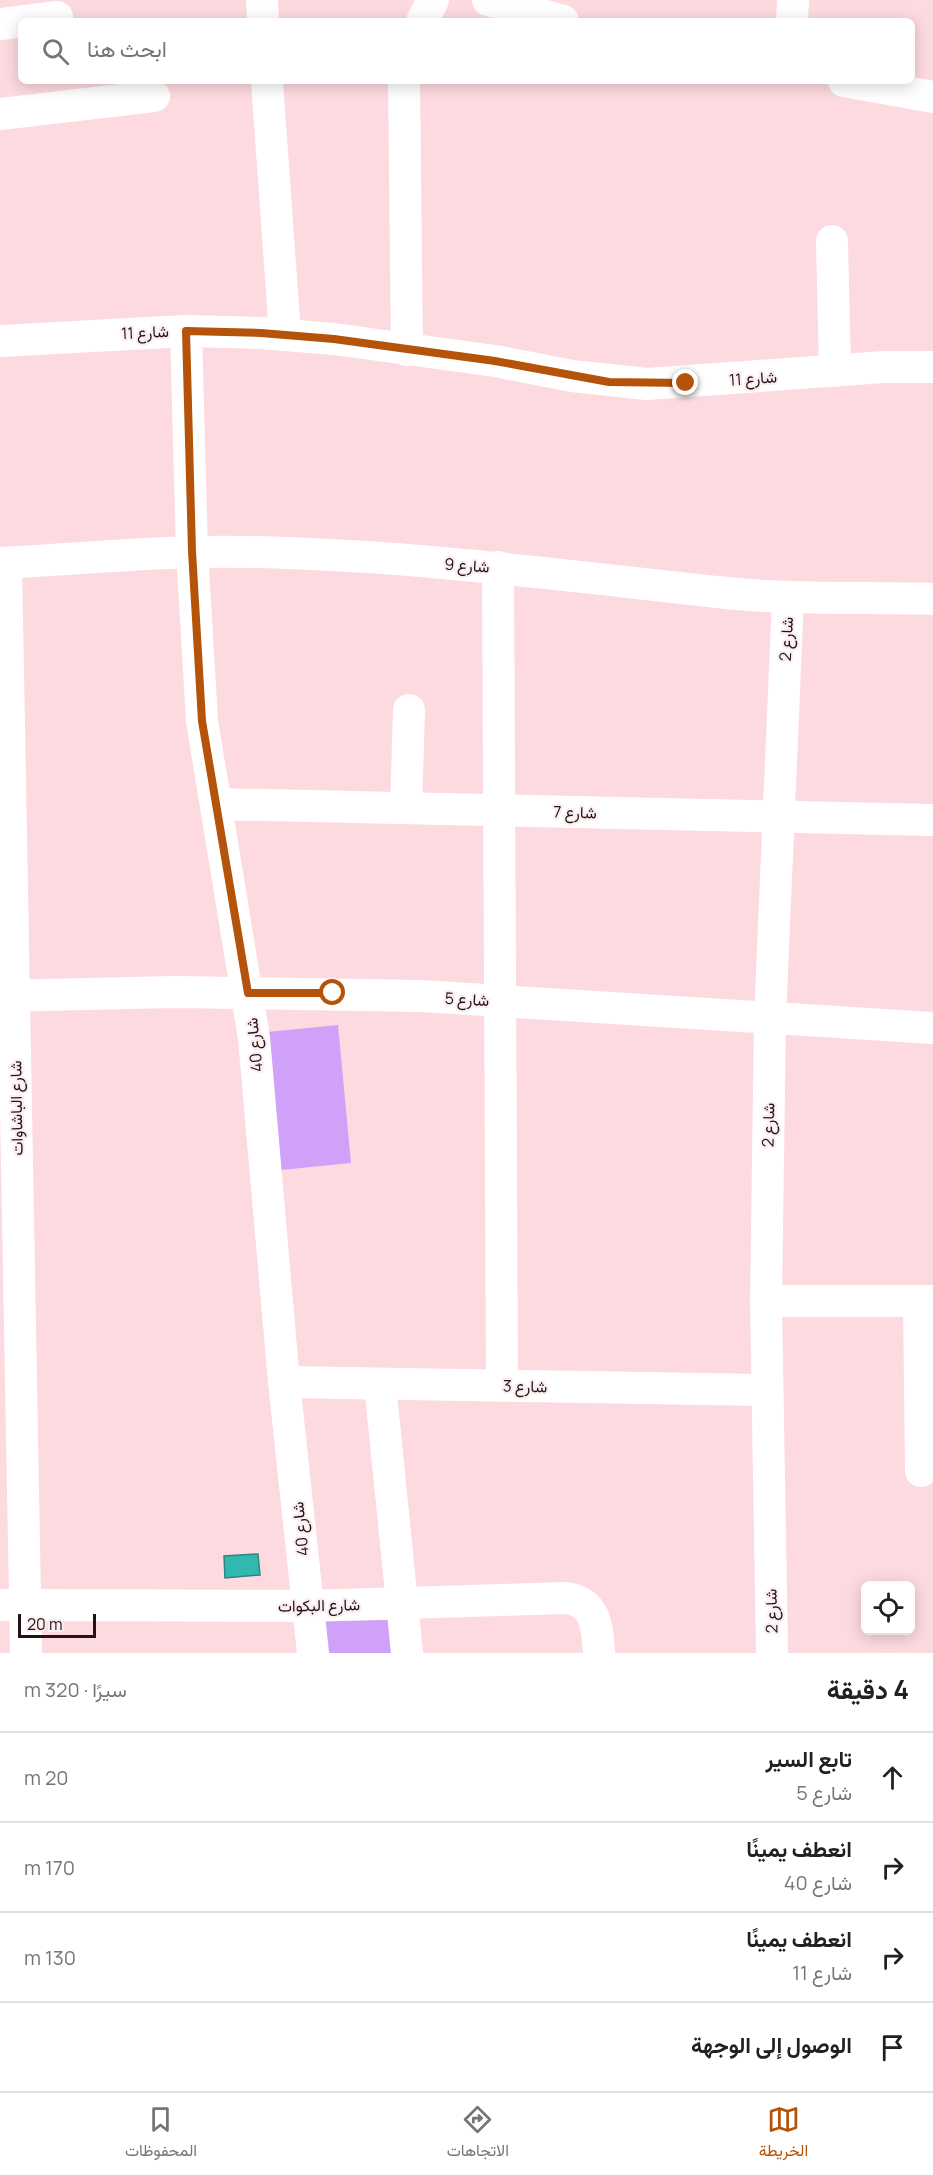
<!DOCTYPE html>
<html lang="ar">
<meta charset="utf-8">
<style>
body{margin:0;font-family:Manrope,Vazirmatn,sans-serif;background:#f2f2f2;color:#202124;direction:rtl}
.controls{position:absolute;right:18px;bottom:18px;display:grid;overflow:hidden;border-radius:9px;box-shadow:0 3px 15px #0003}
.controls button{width:54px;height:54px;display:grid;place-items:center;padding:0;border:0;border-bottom:2px solid #e0e0e0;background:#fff;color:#202124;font:30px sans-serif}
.scale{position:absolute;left:18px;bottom:15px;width:78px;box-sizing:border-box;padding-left:6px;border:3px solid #261216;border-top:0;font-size:16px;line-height:21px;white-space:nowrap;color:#261216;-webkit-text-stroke:4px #faeef0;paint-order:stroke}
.stop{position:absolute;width:18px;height:18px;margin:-14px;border:4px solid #b45309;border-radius:50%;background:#fff}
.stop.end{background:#b45309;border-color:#fff;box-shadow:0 2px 6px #0008}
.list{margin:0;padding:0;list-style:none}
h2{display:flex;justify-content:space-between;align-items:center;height:78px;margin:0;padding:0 24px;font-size:26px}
h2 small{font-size:20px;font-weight:400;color:#757577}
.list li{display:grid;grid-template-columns:39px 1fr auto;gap:18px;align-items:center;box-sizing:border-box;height:90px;padding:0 24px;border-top:2px solid #e0e0e0}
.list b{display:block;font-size:22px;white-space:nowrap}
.list p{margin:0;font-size:20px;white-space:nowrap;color:#757577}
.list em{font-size:20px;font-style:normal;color:#757577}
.icon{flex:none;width:33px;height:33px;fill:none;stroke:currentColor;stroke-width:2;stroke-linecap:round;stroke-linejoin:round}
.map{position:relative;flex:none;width:933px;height:1653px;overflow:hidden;direction:ltr}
.search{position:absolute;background:#fff;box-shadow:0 3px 15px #0003;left:18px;right:18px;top:18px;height:66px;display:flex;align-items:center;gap:15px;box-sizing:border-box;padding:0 21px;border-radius:9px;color:#757577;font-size:22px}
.sheet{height:438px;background:#fff}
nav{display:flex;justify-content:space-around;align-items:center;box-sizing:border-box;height:84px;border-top:2px solid #e0e0e0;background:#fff;font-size:16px;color:#757577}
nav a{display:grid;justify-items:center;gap:3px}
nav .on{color:#b45309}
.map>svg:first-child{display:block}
.green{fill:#d0a1f9}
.water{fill:#31b8af;stroke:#2e8681;stroke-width:1.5}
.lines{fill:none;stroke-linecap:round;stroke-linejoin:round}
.minor{stroke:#fff;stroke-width:32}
.route{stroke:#b45309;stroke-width:8}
.labels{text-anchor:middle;stroke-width:4.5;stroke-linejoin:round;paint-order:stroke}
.street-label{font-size:16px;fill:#261216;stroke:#faeef0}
</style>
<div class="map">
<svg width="933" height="1653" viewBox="0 0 933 1653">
<rect width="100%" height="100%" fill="#fddadf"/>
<g class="green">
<path d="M 338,1025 L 351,1163 L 281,1170 L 267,1032 Z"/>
<path d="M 392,1620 L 395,1653 L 320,1653 L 317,1621 Z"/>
</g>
<path class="water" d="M 258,1554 L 260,1575 L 225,1578 L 224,1556 Z"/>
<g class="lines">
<g class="minor">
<path d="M 262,0 L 263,21"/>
<path d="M 488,0 L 563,21"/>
<path d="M 422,21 L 433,0"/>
<path d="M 792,21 L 793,0"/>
<path d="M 0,24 L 57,17"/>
<path d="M 267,81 L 285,335"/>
<path d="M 404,81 L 407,350"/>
<path d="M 844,81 L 933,97"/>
<path d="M 0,114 L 154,96"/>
<path d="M 832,241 L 835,371"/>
<path d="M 186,331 L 192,551 L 202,721 L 254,1038 L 284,1382 L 313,1653"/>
<path d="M 0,341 L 186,331 L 261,333 L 334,339 L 495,361 L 572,376 L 647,384 L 884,367 L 933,367"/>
<path d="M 0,563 C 83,559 165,550 249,552 C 406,555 561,575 717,592 C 789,600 861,597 933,599"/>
<path d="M 6,563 L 26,1653"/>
<path d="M 498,567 L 502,1386"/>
<path d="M 216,804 L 933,820"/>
<path d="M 406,808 L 409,710"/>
<path d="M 0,996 L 174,992 L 421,996 L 933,1028"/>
<path d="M 766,1301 L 933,1301"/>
<path d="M 919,1301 L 921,1471"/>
<path d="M 284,1382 L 767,1390"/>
<path d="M 380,1384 L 407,1653"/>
<path d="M 0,1605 L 308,1606 L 567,1598 C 597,1603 597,1628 599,1653"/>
<path d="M 772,1653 L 766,1301 L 770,1019 L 788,597"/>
</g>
</g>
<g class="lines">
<path class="route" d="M 333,993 L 248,993 L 202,721 L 192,551 L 186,331 L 261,333 L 334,339 L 495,361 L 609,382 L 686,383"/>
</g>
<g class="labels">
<g class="street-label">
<text transform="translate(145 332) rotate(-3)" y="6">شارع 11</text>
<text transform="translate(753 378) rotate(-4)" y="6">شارع 11</text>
<text transform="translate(467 565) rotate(4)" y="6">شارع 9</text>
<text transform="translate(786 639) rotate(-87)" y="6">شارع 2</text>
<text transform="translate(575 812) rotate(1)" y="6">شارع 7</text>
<text transform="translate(467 999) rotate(3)" y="6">شارع 5</text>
<text transform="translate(254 1045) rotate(-96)" y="6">شارع 40</text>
<text transform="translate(16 1108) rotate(-91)" y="6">شارع الباشاوات</text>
<text transform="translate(768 1125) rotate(-89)" y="6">شارع 2</text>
<text transform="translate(525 1386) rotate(1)" y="6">شارع 3</text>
<text transform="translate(300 1529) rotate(-96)" y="6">شارع 40</text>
<text transform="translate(319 1605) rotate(-1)" y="6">شارع البكوات</text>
<text transform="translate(771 1611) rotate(-91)" y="6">شارع 2</text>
</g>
</g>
</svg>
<div class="controls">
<button><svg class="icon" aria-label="locate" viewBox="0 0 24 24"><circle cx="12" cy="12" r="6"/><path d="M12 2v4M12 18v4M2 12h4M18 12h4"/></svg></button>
</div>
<div class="scale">20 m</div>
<div class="stop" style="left:333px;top:993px"></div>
<div class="stop end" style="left:686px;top:383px"></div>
<div class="search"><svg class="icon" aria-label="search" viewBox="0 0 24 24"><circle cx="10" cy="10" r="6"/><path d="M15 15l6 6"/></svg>ابحث هنا</div>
</div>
<section class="sheet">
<h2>4 دقيقة<small>سيرًا · 320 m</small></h2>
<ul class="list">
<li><svg class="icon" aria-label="ahead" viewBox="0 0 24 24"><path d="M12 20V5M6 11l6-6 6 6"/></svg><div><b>تابع السير</b><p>شارع 5</p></div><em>20 m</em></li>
<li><svg class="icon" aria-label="right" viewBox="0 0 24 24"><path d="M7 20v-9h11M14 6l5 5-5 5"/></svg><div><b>انعطف يمينًا</b><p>شارع 40</p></div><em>170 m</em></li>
<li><svg class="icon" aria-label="right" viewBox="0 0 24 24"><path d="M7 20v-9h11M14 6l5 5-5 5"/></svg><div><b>انعطف يمينًا</b><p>شارع 11</p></div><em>130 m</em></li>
<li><svg class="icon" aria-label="arrive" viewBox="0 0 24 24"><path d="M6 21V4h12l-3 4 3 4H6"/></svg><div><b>الوصول إلى الوجهة</b></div></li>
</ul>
</section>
<nav>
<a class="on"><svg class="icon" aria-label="map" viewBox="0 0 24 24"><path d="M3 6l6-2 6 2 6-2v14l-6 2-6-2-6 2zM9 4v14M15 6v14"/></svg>الخريطة</a>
<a><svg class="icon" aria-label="directions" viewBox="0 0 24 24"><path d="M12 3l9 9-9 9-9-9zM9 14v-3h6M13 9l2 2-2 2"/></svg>الاتجاهات</a>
<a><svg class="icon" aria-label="saved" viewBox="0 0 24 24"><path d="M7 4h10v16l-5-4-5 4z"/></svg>المحفوظات</a>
</nav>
